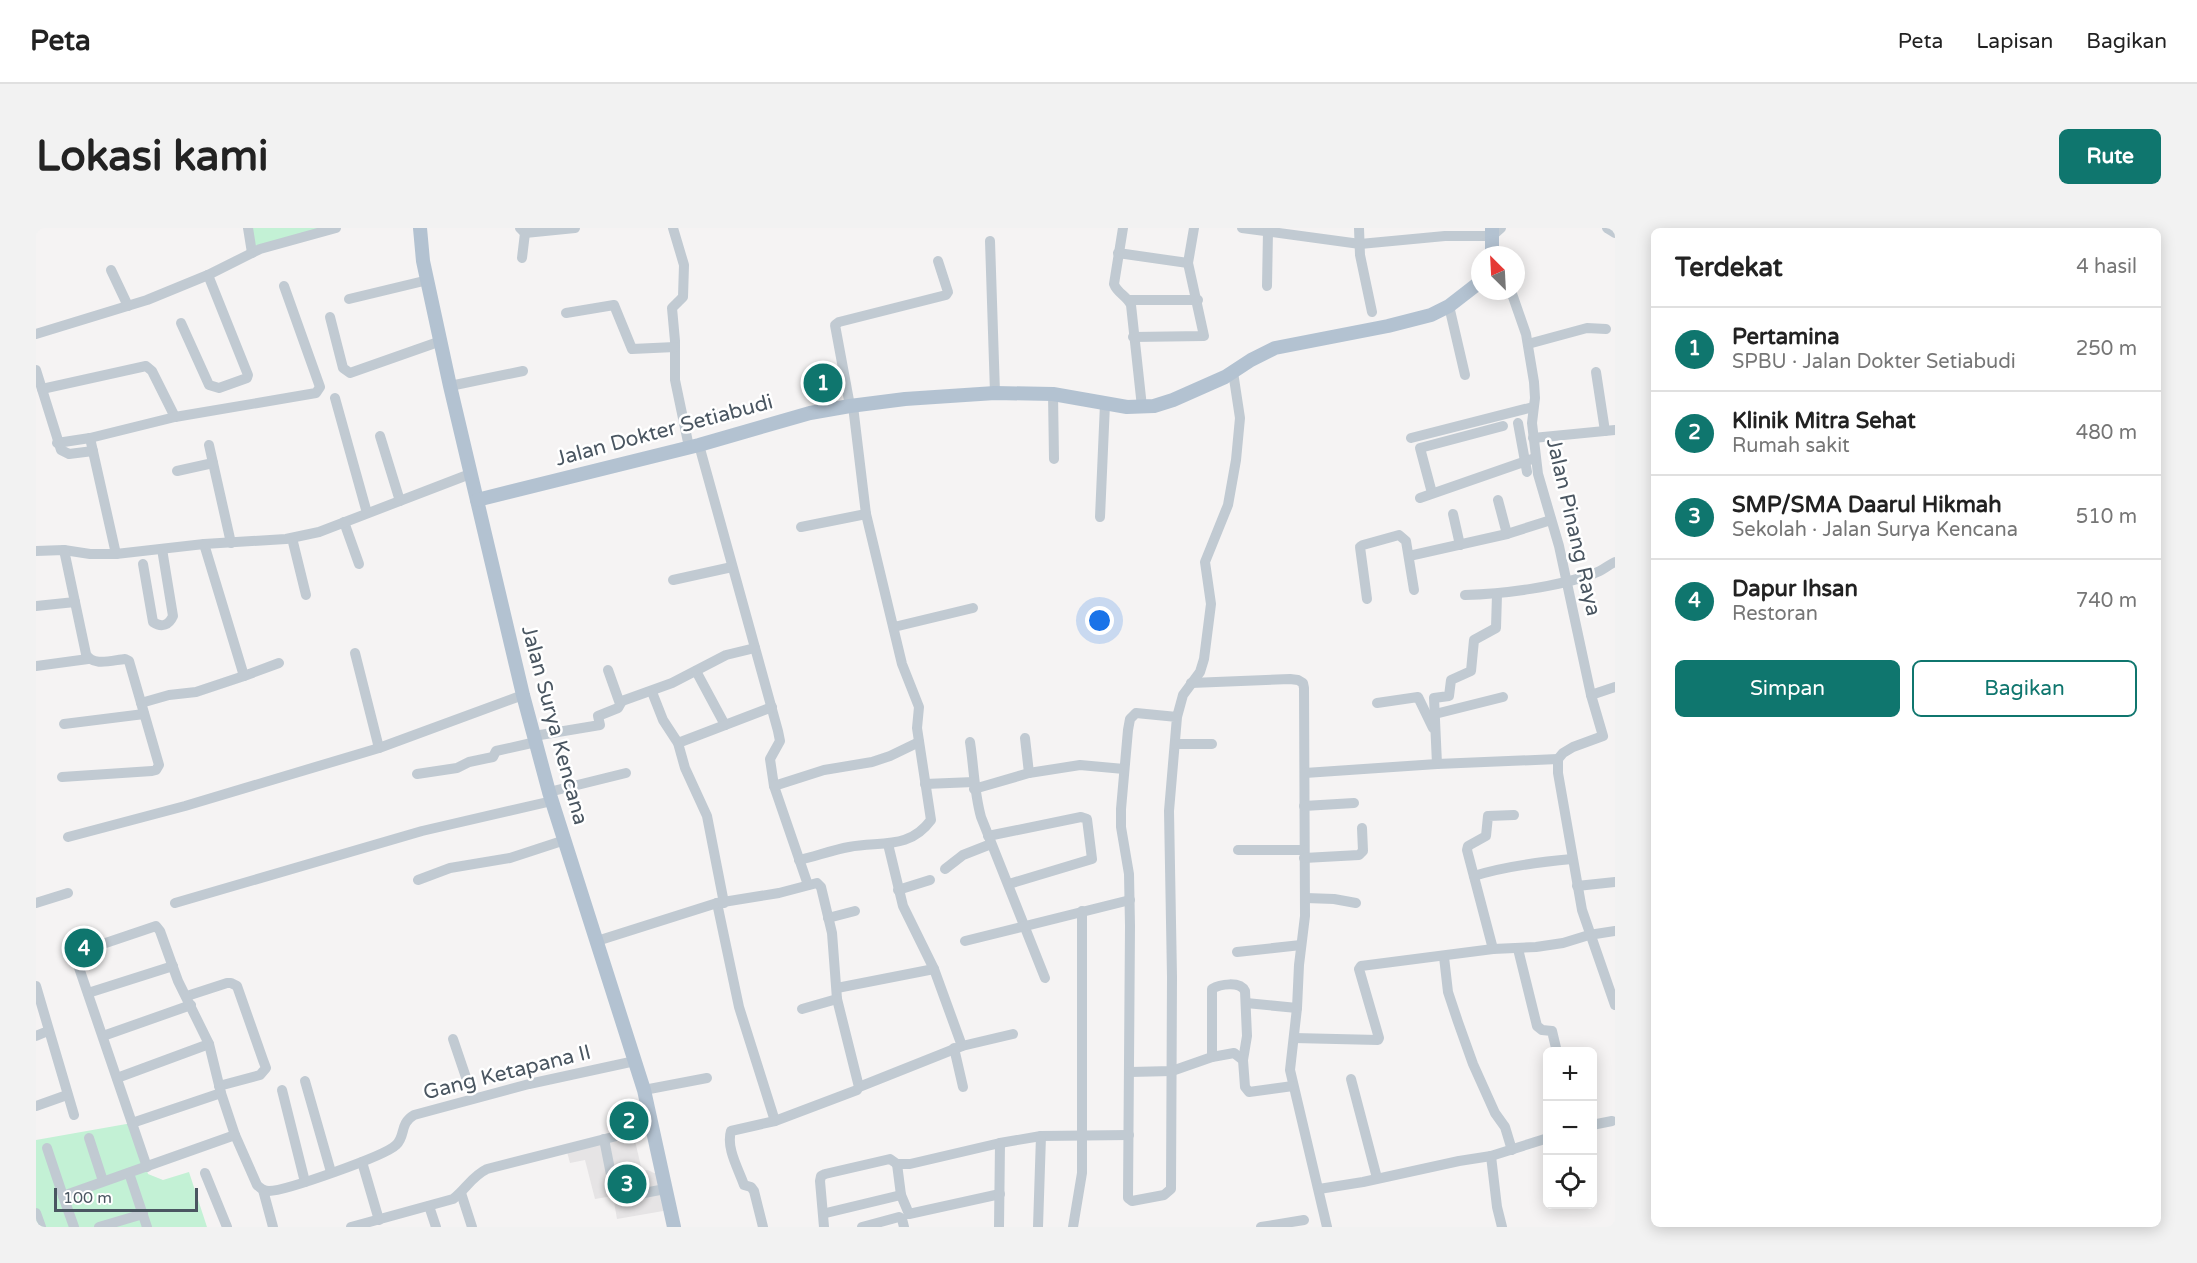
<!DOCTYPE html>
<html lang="id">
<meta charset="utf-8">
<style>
body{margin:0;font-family:"Varela Round",sans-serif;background:#f2f2f2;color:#222}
.controls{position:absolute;right:18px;bottom:18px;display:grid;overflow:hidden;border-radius:9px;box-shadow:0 3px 15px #0003}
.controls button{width:54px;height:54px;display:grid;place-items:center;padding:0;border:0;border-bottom:2px solid #e0e0e0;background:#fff;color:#222;font:30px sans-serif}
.compass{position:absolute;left:1435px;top:18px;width:54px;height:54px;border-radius:50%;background:#fff;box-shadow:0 3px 15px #0003;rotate:336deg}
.scale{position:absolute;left:18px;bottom:15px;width:144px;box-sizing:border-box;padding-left:6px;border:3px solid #4a5661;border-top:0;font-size:16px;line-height:21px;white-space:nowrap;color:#4a5661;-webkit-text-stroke:4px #fff;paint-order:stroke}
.you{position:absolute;left:1064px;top:393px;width:21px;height:21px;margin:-15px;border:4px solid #fff;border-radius:50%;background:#1a73e8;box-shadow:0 0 0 9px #1a73e833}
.badge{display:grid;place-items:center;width:39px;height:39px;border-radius:50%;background:#0f766e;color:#fff;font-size:20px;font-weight:700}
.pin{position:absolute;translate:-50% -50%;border:3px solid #fff;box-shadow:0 2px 6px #0006}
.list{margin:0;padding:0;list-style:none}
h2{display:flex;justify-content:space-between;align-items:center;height:78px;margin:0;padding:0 24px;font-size:26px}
h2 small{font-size:20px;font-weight:400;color:#767676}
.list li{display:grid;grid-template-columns:39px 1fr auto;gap:18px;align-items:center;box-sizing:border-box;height:84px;padding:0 24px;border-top:2px solid #e0e0e0}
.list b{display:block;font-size:22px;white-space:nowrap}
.list p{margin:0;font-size:20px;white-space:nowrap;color:#767676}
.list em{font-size:20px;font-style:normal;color:#767676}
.actions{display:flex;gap:12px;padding:18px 24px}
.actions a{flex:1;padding:14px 0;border:2px solid #0f766e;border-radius:9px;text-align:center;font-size:21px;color:#0f766e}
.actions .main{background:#0f766e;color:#fff}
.icon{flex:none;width:33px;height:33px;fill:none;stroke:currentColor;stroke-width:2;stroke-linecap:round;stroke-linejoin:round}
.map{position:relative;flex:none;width:1579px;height:999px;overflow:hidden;border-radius:9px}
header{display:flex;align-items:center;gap:36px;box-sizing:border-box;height:84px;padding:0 30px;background:#fff;border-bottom:2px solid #e0e0e0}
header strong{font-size:28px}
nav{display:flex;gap:33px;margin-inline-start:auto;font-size:21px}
.intro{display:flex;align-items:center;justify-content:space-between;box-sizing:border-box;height:144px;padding:0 36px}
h1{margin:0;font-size:42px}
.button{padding:15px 27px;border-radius:9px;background:#0f766e;color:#fff;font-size:21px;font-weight:700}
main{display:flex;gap:36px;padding:0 36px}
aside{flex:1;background:#fff;border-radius:9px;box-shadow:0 3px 15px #0003}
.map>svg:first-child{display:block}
.education{fill:#e6e4e5}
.green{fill:#c3f1d5}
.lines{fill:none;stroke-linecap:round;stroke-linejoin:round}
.minor{stroke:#c1cad2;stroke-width:10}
.major{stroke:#b3c2d1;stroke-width:14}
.labels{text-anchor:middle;stroke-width:5;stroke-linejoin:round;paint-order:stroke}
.street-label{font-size:21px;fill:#4a5661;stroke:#fff}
</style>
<header>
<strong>Peta</strong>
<nav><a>Peta</a><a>Lapisan</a><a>Bagikan</a></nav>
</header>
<div class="intro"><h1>Lokasi kami</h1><a class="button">Rute</a></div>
<main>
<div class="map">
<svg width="1579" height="999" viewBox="0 0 1579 999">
<rect width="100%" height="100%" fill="#f5f3f3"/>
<path class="education" d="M 597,904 L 606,943 L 612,942 L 618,945 L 625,944 L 633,982 L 581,991 L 577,968 L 559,971 L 549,932 L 534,935 L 530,920 Z"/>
<g class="green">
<path d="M 212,0 L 300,0 L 216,25 Z"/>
<path d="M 96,895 L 112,946 L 127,952 L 153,944 L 171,999 L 0,999 L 0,912 Z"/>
</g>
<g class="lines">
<g class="minor">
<path d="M 212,0 L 216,25"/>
<path d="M 484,0 L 489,5 L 539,0"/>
<path d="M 637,0 L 648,37 L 647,69 L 636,80 L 639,113 L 639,152 L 653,219"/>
<path d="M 1087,0 L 1078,56 C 1081,65 1091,68 1095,77 L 1106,179"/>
<path d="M 1206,0 L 1324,16 L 1409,8 L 1456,8 L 1465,0"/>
<path d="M 1323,0 L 1324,27 L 1336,84"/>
<path d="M 1571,0 L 1579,5"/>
<path d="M 954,13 L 959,165"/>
<path d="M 1082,25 L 1152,35"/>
<path d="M 486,30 L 489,5"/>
<path d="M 75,42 L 92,78"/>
<path d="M 1231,58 L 1232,3"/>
<path d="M 1475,63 L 1490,106 L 1498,154 L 1499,170 L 1496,195 L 1502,246 L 1523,318 L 1555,467 L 1567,508 L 1537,519 L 1527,525 L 1522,531 L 1522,545 L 1546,682 L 1579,777"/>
<path d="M 313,71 L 392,52"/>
<path d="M 1093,72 L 1162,72"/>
<path d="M 1413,78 L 1429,147"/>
<path d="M 530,85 L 578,77 L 596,121 L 639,119"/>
<path d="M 294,89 L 307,140 L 314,145 L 405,113"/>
<path d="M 145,95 L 173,157 L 183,160 L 211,150 L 212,147 L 172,47"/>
<path d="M 0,106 L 111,72 L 172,47 L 224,21 L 300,0"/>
<path d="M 1097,109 L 1168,108 L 1152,35 L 1158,0"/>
<path d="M 1492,116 L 1551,100 L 1570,101"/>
<path d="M 0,142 L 25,222 L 33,226 L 57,223"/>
<path d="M 1560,144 L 1569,203"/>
<path d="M 414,158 L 487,143"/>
<path d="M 6,161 L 110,138 L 116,143 L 139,189"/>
<path d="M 1017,166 L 1018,231"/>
<path d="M 299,170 L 331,285"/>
<path d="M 814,178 L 799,97 L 803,94 L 910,67 L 912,64 L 902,33"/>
<path d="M 1482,195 L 1491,244"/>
<path d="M 344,208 L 364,273"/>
<path d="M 54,210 L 80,326"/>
<path d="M 1375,210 L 1497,179"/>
<path d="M 1497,210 L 1579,202"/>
<path d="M 21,215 L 54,210 L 139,189 L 280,165 L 284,159 L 248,58"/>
<path d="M 173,217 L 195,315"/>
<path d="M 663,217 L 742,503 L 744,513 L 734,531 L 738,558 L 772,657"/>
<path d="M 141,243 L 177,235"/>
<path d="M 1396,265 L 1384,220 L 1467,198"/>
<path d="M 1384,270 L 1499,230"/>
<path d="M 1462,272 L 1471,306"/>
<path d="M 1417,286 L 1424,317"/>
<path d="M 1064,289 L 1069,176"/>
<path d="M 308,294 L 323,336"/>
<path d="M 765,299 L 830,286"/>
<path d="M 256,310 L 270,367"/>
<path d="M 168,316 L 208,448 L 243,435"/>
<path d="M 0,323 L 28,322 L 54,326 L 80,326 L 168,316 L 250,311 L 283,304 L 434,246"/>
<path d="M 1373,328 L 1471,306 L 1515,292"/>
<path d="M 107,336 L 117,394 C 126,400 133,397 137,388 L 126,321"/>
<path d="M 637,352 L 696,339"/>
<path d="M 1429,367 C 1467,366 1523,359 1559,345 C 1566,343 1572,337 1579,334"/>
<path d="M 1331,371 L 1324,319 L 1327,317 L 1363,307 L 1370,313 L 1378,362"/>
<path d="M 0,378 L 39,374"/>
<path d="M 858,399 L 937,380"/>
<path d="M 319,425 L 343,520"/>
<path d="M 0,438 L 52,431"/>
<path d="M 572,442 L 583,473 L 586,473 L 636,455 L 690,427 L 719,420"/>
<path d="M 660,443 L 689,497"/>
<path d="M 1155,455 L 1254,451 L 1262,452 L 1267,455 L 1268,460 L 1269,688 L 1263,737 L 1261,780 L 1254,842 L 1291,999"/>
<path d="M 616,464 L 627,492 L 642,515 L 649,540 L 671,588 L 688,675"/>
<path d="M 1555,467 L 1579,459"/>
<path d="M 105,475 L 133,467 L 160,464 L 208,448"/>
<path d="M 1341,475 L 1382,469 L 1397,500"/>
<path d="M 1399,486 L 1467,469"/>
<path d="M 1141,489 L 1100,485 L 1094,491 L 1092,502 L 1085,581 L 1085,599 L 1093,646 L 1094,698 L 1092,970 L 1096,973 L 1128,967 L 1135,961 L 1136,749 L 1133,583 L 1141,489 L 1147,467 L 1164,444 L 1168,431 L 1175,376 L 1169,334 L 1192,277 L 1200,232 L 1204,190 L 1197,144"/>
<path d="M 28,496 L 108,486"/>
<path d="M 498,508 L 564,497 L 562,488 L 582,480 L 586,473"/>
<path d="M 989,510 L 993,545"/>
<path d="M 934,514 C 938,540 938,564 945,589 L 1009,750"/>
<path d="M 642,515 L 736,479"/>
<path d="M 1139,516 L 1176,516"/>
<path d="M 1401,536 L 1398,470 L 1413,468 L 1415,452 L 1435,443 L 1438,412 L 1460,400 L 1461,366"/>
<path d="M 1269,545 L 1401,536 L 1522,531"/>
<path d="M 381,546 L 421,540 L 433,534 L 457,529 L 460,523 L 500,514"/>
<path d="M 26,549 L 116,543 L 120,542 L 123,537 L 93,433 L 89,431 C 77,432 56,439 50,426 L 28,322"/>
<path d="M 889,556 L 938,554"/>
<path d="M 738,558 L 788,542 L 836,534 L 854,528 L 883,514"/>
<path d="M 938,561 L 993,545 L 1044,537 L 1088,541"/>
<path d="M 513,564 L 590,545"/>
<path d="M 1268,578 L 1318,575"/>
<path d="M 952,608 L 1045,589 L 1051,591 L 1056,631 L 973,656"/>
<path d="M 32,609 L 149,578 L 343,520 L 487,467"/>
<path d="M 1202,622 L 1268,622"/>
<path d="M 1268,630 L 1323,627 L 1327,623 L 1326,600"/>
<path d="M 763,632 C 780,628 797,622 813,619 C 845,613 873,622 895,592 L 881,500 L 883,479 L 866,436 L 830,286 L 817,178"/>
<path d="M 909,641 L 927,627 L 955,616"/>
<path d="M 1438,648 C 1470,638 1503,634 1536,631"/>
<path d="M 382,652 L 414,640 L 474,630 L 529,612"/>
<path d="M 1541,658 L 1579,654"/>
<path d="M 862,662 L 894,652"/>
<path d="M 1270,670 L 1298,671 L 1320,675"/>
<path d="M 0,675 L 32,665"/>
<path d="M 139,675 L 386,603 L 516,573"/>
<path d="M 681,675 L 703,779 L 739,893"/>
<path d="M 792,690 L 819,683"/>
<path d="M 561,713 L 681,675 L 743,665 L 781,655 L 785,659 L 796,705 L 801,771 L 823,859"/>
<path d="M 929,713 L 1094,672"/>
<path d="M 1457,721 L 1431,622 L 1432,618 L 1450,608 L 1452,588 L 1478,587"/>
<path d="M 1482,721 L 1501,798 L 1506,802 L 1516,803 L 1521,824"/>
<path d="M 1201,724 L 1265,717"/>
<path d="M 1408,729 L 1412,764 L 1422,794 L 1437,836 L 1459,885 L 1469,899 L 1476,922"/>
<path d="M 0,758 L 38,887"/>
<path d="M 801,760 L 898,741"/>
<path d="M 52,765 L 137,738"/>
<path d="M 151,768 L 191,755 L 195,755 L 201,758 L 227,832 L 230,840 L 224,847 L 183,858"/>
<path d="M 1210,775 L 1261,780"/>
<path d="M 766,781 L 801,771"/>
<path d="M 0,808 L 12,803"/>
<path d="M 67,808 L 155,777"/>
<path d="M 1258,810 L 1342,812 L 1343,810 L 1323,741 L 1325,738 L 1457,721 L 1500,719 L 1527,715 L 1553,707 L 1579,703"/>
<path d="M 417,811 L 437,870"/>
<path d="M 926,818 L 977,806"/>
<path d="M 918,820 L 927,859"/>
<path d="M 1176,829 L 1176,761 C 1184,756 1204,753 1209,763 L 1211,808 L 1207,832"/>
<path d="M 1094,844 L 1136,843 L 1176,829 L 1198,825 L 1207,832 L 1209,859 L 1213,864 L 1257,858"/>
<path d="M 81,850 L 173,816"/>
<path d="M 1315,851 L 1341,950"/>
<path d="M 269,853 L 295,944"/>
<path d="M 246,862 L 269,954"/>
<path d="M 608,862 L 671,850"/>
<path d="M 0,878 L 31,867"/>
<path d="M 96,895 L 185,865"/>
<path d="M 1556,897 L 1576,893"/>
<path d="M 53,910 L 67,953"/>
<path d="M 568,911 L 579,967 L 582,970 L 629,961"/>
<path d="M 11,920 L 27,968"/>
<path d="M 1455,928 L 1461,979 L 1466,999"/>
<path d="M 326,934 L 343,992"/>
<path d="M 861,936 L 865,967 L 873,986 L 964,966"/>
<path d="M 111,939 L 40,731 L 43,724 L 120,698 L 124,703 L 142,753 L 173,816 L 185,865 L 199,907 L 221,957 C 225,961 228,963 233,963 C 249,963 349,928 360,917 C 370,908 363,896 378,887 L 493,856 L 599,833"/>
<path d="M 93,945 L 111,999"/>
<path d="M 169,945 L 191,999"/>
<path d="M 1283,961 L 1327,954 L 1423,933 L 1455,928 L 1512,910"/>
<path d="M 227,962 L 237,999"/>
<path d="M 425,965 L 436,999"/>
<path d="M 393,978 L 400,999"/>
<path d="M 0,985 L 5,999"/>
<path d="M 790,985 L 865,967"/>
<path d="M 38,999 L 27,968 L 199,907"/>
<path d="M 63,999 L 107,986"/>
<path d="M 315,999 L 417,971 C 430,961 436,948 451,941 L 616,899"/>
<path d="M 727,999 L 718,963 L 715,959 L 708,957 C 702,940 690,920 695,903 L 739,893 L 821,862 L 823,859 L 926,818 L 898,741 L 867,678 L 852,616"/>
<path d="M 788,999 L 784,953 L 785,948 L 789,946 L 854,931 L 861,936 L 874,936 L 964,915 L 1005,908 L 1093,907"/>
<path d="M 826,999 L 863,989 L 866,991 L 868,999"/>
<path d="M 963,999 L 964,915"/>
<path d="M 1002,999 L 1005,908"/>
<path d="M 1037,999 L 1046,945 L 1046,683"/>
<path d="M 1225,999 L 1268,992"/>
</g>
<g class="major">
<path d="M 384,0 L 387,33 L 414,158 L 487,467 L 513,564 L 608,862 L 638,999"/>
<path d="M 1456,27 L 1456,0"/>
<path d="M 441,272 L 663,217 L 774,185 L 814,178 L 869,171 L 959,165 L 1017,166 L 1091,179 L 1118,178 L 1137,172 L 1189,149 L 1215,132 L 1239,120 L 1352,98 L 1395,87 L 1413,78 L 1444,54"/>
</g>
</g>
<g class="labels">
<g class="street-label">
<text transform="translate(628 202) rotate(-15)" y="7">Jalan Dokter Setiabudi</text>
<text transform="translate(1538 299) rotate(77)" y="7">Jalan Pinang Raya</text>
<text transform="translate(519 497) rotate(75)" y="7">Jalan Surya Kencana</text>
<text transform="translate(471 844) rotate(-14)" y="7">Gang Ketapana II</text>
</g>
</g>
</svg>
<div class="controls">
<button>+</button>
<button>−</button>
<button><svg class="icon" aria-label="locate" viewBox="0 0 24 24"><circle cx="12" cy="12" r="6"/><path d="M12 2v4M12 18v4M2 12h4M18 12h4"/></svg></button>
</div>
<svg class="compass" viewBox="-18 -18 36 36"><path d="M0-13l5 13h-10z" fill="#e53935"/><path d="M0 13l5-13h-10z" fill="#767676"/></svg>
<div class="scale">100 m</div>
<div class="you"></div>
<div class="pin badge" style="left:787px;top:155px">1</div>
<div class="pin badge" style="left:593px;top:893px">2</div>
<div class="pin badge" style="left:591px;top:956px">3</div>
<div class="pin badge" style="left:48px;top:720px">4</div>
</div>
<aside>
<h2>Terdekat<small>4 hasil</small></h2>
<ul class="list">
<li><span class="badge">1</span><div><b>Pertamina</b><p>SPBU · Jalan Dokter Setiabudi</p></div><em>250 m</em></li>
<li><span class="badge">2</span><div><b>Klinik Mitra Sehat</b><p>Rumah sakit</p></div><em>480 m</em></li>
<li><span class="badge">3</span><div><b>SMP/SMA Daarul Hikmah</b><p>Sekolah · Jalan Surya Kencana</p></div><em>510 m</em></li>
<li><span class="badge">4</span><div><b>Dapur Ihsan</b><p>Restoran</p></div><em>740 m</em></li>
</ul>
<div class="actions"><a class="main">Simpan</a><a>Bagikan</a></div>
</aside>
</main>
